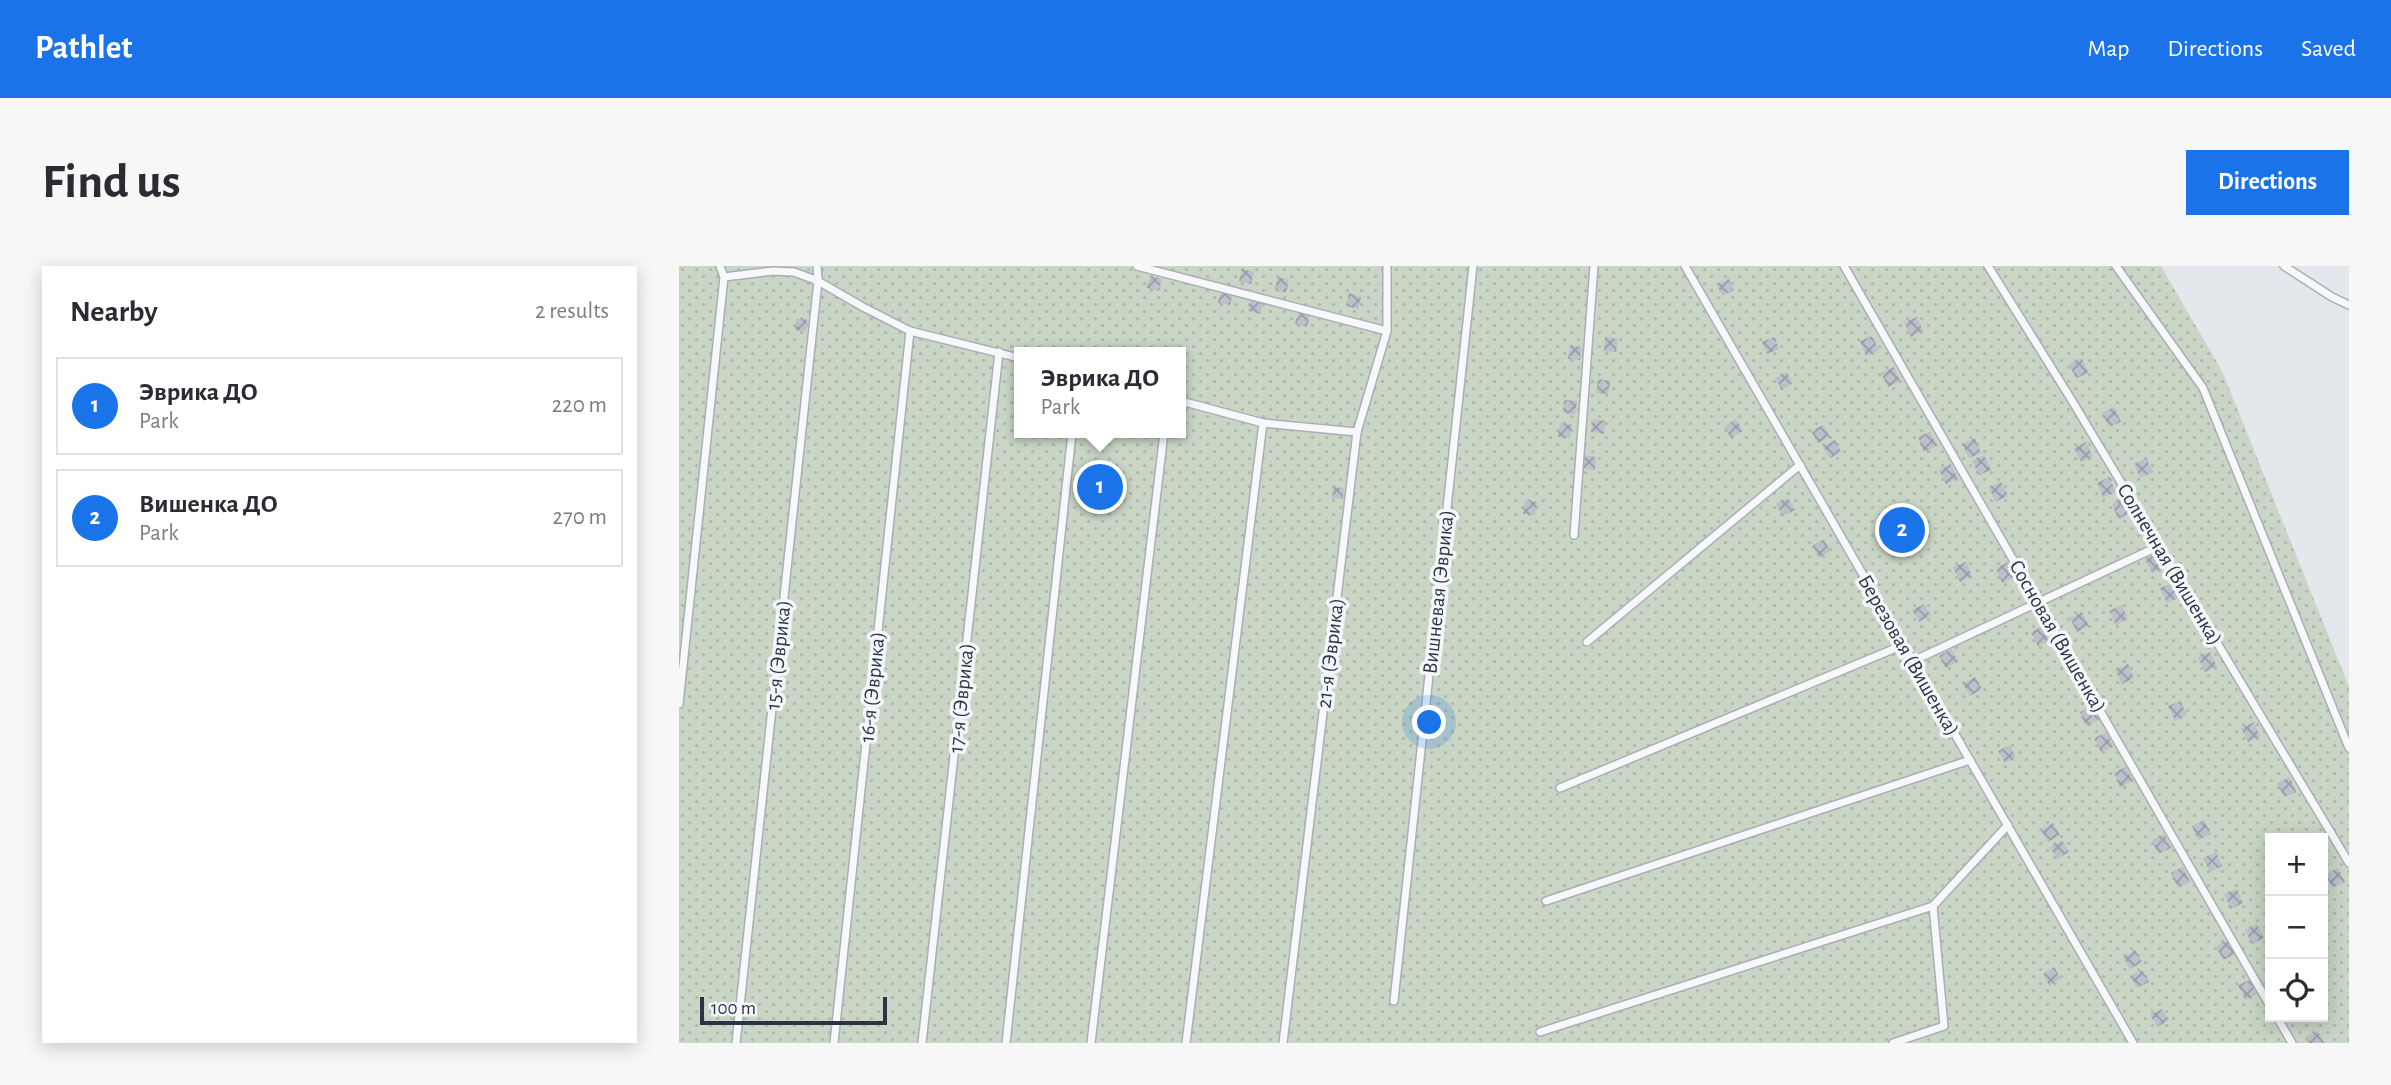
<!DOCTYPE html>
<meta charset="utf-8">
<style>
body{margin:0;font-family:"Alegreya Sans",sans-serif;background:#f7f7f7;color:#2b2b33}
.controls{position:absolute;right:21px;bottom:21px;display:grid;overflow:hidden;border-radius:0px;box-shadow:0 4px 18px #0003}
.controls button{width:63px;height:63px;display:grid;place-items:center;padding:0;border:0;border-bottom:2px solid #e1e1e2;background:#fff;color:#2b2b33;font:35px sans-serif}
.scale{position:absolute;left:21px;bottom:18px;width:187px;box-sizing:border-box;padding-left:7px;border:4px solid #2b3445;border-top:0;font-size:19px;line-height:24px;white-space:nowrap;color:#2b3445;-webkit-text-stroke:5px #f4f6f9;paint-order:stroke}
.you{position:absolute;left:751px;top:457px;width:24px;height:24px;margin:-18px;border:5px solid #fff;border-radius:50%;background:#1a73e8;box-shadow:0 0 0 10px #1a73e833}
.badge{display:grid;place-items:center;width:46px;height:46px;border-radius:50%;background:#1a73e8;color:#fff;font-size:23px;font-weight:700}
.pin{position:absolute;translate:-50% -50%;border:4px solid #fff;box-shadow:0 2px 7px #0006}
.popup{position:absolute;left:335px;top:81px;width:172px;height:91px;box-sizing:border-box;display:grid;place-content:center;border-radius:0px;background:#fff;filter:drop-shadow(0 2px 5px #0005);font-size:23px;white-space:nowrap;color:#7c7c81}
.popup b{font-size:26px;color:#2b2b33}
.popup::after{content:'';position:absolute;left:50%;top:100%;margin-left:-14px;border:14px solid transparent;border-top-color:#fff}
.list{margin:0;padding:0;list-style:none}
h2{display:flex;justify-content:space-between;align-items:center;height:91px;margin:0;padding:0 28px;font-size:30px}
h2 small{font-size:23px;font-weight:400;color:#7c7c81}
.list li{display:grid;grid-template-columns:46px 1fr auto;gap:21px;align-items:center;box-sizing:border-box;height:98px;margin:0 14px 14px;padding:0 14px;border:2px solid #e1e1e2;border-radius:0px}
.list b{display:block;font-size:26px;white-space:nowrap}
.list p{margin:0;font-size:23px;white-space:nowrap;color:#7c7c81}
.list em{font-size:23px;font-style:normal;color:#7c7c81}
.icon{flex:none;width:38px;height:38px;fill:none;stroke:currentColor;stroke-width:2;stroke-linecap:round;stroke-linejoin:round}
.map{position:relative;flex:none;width:1670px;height:777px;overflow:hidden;border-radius:0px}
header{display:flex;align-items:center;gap:42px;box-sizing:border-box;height:98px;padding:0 35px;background:#1a73e8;color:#fff}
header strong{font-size:33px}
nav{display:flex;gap:38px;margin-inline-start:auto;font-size:24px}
.intro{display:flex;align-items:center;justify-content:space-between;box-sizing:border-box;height:168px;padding:0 42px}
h1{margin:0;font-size:49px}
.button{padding:18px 32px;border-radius:0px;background:#1a73e8;color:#fff;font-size:24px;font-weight:700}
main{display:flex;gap:42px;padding:0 42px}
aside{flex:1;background:#fff;border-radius:0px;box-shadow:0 4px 18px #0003}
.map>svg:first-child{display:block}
.garden{fill:url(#garden-dots);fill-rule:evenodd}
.building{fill:url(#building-cross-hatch)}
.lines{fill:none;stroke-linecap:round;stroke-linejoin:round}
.lane-casing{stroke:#a9aeb7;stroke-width:10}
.lane{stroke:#f7f8fa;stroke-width:7}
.labels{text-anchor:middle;stroke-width:7;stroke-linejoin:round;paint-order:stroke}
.street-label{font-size:21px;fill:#2b3445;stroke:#f4f6f9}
</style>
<header>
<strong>Pathlet</strong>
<nav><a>Map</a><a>Directions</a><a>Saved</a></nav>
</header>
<div class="intro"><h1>Find us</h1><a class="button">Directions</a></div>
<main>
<aside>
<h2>Nearby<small>2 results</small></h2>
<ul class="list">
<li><span class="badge">1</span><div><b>Эврика ДО</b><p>Park</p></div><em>220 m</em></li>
<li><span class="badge">2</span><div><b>Вишенка ДО</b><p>Park</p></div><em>270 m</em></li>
</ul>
</aside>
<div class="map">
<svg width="1670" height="777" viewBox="0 0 1670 777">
<defs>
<pattern id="garden-dots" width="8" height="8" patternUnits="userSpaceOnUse" patternTransform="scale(1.75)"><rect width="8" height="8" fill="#c9d6c5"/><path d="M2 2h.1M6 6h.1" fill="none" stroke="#adb8ab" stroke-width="1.8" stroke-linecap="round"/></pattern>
<pattern id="building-cross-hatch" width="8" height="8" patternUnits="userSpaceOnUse" patternTransform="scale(1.75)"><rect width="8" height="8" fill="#bbc0ca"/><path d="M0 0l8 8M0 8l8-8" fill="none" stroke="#989da6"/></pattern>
</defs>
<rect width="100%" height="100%" fill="#e4e7ec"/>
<path class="garden" d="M 0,0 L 1482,0 L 1544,107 L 1670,421 L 1670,777 L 0,777 ZM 340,86 L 502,86 L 502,167 L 340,167 ZM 1591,572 L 1644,572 L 1644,751 L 1591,751 Z"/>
<g class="building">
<path d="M 563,3 L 575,6 L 572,18 L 560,15 Z"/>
<path d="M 471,10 L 483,13 L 480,25 L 468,22 Z"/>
<path d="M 599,11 L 610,14 L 607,27 L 596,23 Z"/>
<path d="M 1050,13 L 1055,24 L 1043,30 L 1038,18 Z"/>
<path d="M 542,24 L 554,27 L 551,39 L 539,37 Z"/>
<path d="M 670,27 L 682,31 L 679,43 L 667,40 Z"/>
<path d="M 572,33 L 584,36 L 581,48 L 569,45 Z"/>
<path d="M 619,46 L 631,49 L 628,61 L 616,58 Z"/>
<path d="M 1238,51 L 1244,65 L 1232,71 L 1225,56 Z"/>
<path d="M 117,53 L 128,53 L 127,65 L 116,64 Z"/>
<path d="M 1193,70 L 1200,84 L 1187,90 L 1181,75 Z"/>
<path d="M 926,71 L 939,73 L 937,86 L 925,85 Z"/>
<path d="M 1095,71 L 1100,83 L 1088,88 L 1083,76 Z"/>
<path d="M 891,79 L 903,81 L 901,94 L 889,93 Z"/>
<path d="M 1403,92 L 1409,107 L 1397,112 L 1390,98 Z"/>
<path d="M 1215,101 L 1221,115 L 1209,121 L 1202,107 Z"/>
<path d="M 1108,106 L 1114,117 L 1103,124 L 1096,112 Z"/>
<path d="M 919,113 L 931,115 L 929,128 L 917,127 Z"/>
<path d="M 885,134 L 898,135 L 896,148 L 884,147 Z"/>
<path d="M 1435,141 L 1442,156 L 1430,161 L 1423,147 Z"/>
<path d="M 914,153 L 926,155 L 925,168 L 912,166 Z"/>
<path d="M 1057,153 L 1064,165 L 1052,172 L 1045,160 Z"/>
<path d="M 881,157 L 893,159 L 891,172 L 879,171 Z"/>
<path d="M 1144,159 L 1151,171 L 1139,177 L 1132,165 Z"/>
<path d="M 1251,166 L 1258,180 L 1245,186 L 1239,171 Z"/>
<path d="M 1296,172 L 1302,187 L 1290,192 L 1283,178 Z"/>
<path d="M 1156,174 L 1162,186 L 1151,192 L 1144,180 Z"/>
<path d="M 1407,176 L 1414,191 L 1402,196 L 1395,182 Z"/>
<path d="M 905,189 L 917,191 L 916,204 L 904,203 Z"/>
<path d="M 1305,189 L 1312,204 L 1300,209 L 1293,195 Z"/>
<path d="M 1467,192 L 1474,206 L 1461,212 L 1455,198 Z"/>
<path d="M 1272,198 L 1279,212 L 1267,218 L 1260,204 Z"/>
<path d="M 1430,211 L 1437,226 L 1424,231 L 1418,217 Z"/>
<path d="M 1322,216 L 1329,230 L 1316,236 L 1310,221 Z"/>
<path d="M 654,221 L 665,222 L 664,233 L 653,232 Z"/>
<path d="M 1109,232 L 1116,244 L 1104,250 L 1097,238 Z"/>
<path d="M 1445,232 L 1452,247 L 1439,253 L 1433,238 Z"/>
<path d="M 846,234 L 858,236 L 856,249 L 844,248 Z"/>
<path d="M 1145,273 L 1151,285 L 1140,292 L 1133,280 Z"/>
<path d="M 1478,287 L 1485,302 L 1473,307 L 1466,293 Z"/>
<path d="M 1287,296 L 1293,310 L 1281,316 L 1274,301 Z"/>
<path d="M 1329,296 L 1336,311 L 1323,317 L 1317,302 Z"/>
<path d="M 1494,317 L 1500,331 L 1488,337 L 1481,322 Z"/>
<path d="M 1245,338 L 1252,349 L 1240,356 L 1233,344 Z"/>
<path d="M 1443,339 L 1449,353 L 1437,359 L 1430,345 Z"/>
<path d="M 1403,346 L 1410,360 L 1398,366 L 1391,352 Z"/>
<path d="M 1365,360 L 1371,375 L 1359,380 L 1352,366 Z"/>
<path d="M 1272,383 L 1279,395 L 1267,402 L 1260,390 Z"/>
<path d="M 1531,386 L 1538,400 L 1526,406 L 1519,391 Z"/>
<path d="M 1449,398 L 1455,412 L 1443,418 L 1436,404 Z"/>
<path d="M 1296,411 L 1303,423 L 1291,430 L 1284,418 Z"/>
<path d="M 1501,435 L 1508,449 L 1496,455 L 1489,440 Z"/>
<path d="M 1413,440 L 1420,454 L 1407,460 L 1401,446 Z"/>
<path d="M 1575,456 L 1581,471 L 1569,476 L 1562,462 Z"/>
<path d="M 1428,466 L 1434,481 L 1422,486 L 1415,472 Z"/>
<path d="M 1331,479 L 1337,491 L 1326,497 L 1319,485 Z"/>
<path d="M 1447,501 L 1454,515 L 1441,521 L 1435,506 Z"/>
<path d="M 1611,511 L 1617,526 L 1605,531 L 1598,517 Z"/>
<path d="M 1525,554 L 1532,568 L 1519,574 L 1513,560 Z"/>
<path d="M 1374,557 L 1381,569 L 1369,576 L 1362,564 Z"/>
<path d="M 1485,568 L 1492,582 L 1479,588 L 1473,574 Z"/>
<path d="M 1383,574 L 1390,586 L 1378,593 L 1371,581 Z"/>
<path d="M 1537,586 L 1543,600 L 1531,606 L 1524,592 Z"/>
<path d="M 1504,601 L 1511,616 L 1499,622 L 1492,607 Z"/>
<path d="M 1659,602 L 1666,616 L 1653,622 L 1647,608 Z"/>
<path d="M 1558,623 L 1564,637 L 1552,643 L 1545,628 Z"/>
<path d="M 1578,658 L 1585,672 L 1573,678 L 1566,664 Z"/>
<path d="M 1550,674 L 1556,688 L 1544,694 L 1537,680 Z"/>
<path d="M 1456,684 L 1463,696 L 1451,703 L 1444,691 Z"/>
<path d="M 1375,701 L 1382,713 L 1370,720 L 1364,708 Z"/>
<path d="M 1463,704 L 1470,716 L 1458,722 L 1451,710 Z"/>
<path d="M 1571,714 L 1578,728 L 1566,734 L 1559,719 Z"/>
<path d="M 1483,743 L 1490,754 L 1478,761 L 1471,749 Z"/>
<path d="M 1639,765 L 1645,777 L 1630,777 L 1627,771 Z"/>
</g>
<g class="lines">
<g class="lane-casing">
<g id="lane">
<path d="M 458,0 L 708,65"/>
<path d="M 1006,0 L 1454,777"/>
<path d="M 1165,0 L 1591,740"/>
<path d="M 1309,0 L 1392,133 L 1670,597"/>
<path d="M 1437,0 L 1524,122 L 1670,482"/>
<path d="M 1605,0 L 1653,31 L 1670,39"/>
<path d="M 45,11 L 94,5 L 115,6 L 139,15 L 184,41 L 231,65 L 340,92"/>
<path d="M 502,135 L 584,157 L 678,166"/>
<path d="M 895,269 L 915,0"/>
<path d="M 908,376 L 1121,199"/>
<path d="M 1234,395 L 1480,280"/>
<path d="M 0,438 L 45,11 L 41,0"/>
<path d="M 881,522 L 1224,379"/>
<path d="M 867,635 L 1291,494"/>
<path d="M 715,735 L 794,0"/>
<path d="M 1598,751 L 1613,777"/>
<path d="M 861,766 L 1254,640 L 1329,559"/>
<path d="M 57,777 L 139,15 L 138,0"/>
<path d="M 155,777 L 231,65"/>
<path d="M 243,777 L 320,86"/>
<path d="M 327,777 L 393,167"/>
<path d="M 412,777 L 485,167"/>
<path d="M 507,777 L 584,157"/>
<path d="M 604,777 L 678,166 L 708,65 L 708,0"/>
<path d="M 1214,777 L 1265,760 L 1254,640"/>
</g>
</g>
<use href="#lane" class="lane"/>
</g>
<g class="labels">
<g class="street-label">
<text transform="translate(1491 298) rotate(59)" y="7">Солнечная (Вишенка)</text>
<text transform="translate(759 326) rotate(-84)" y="7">Вишневая (Эврика)</text>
<text transform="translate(1379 370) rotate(60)" y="7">Сосновая (Вишенка)</text>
<text transform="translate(651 387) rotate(-83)" y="7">21-я (Эврика)</text>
<text transform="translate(99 389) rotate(-84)" y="7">15-я (Эврика)</text>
<text transform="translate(1230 389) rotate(60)" y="7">Березовая (Вишенка)</text>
<text transform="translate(193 421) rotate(-84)" y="7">16-я (Эврика)</text>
<text transform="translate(282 432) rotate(-84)" y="7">17-я (Эврика)</text>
</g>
</g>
</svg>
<div class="controls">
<button>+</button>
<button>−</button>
<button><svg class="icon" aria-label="locate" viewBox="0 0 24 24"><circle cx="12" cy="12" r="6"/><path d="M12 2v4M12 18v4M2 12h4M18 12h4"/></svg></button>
</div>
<div class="scale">100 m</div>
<div class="you"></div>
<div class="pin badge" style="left:421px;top:221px">1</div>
<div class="popup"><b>Эврика ДО</b>Park</div>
<div class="pin badge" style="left:1223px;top:264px">2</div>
</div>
</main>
